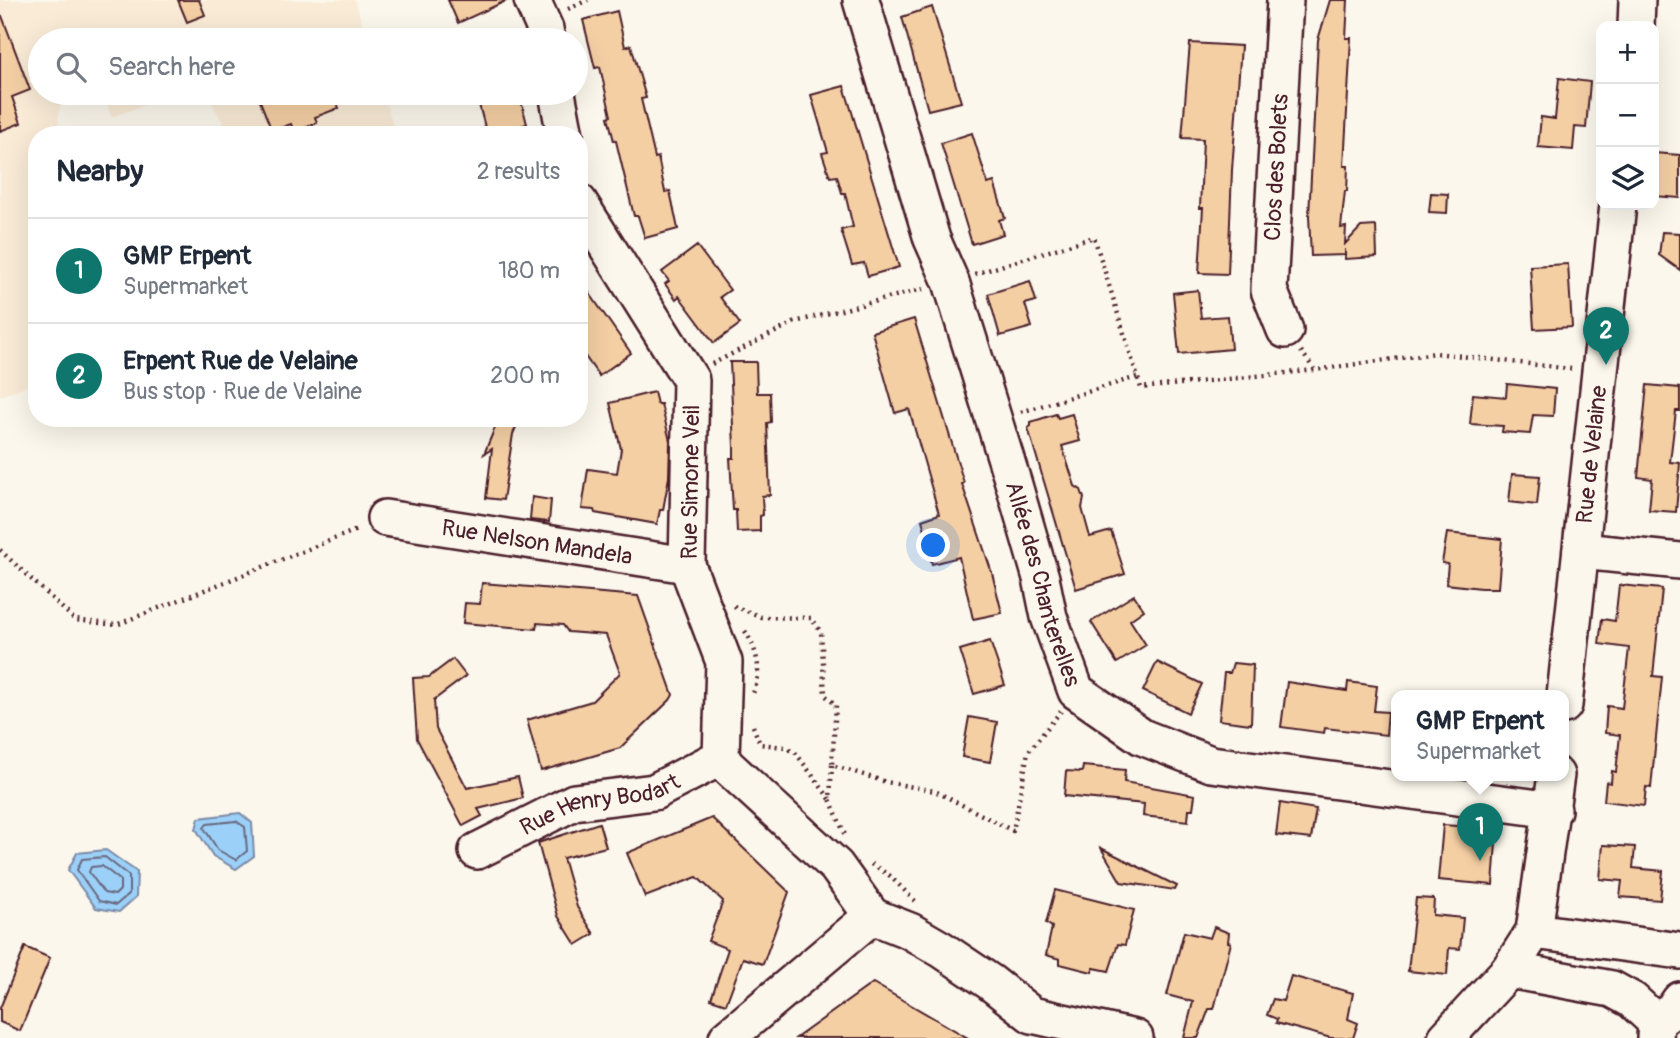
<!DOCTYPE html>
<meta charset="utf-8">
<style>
body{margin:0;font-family:Pangolin,sans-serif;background:#f6f6f7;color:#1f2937}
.controls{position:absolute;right:21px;top:21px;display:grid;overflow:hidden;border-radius:14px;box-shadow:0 7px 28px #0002}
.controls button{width:63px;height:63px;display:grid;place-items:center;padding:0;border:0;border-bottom:2px solid #e0e1e3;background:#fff;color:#1f2937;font:35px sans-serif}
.you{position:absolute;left:934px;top:546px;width:24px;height:24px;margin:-18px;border:5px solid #fff;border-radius:50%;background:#1a73e8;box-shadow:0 0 0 10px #1a73e833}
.badge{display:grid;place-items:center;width:46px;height:46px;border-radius:50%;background:#0f766e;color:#fff;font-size:23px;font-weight:700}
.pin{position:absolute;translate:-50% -58px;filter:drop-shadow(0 2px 4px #0008)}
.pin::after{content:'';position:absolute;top:37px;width:24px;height:21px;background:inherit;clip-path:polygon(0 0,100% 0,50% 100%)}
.popup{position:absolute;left:1391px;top:690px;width:178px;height:91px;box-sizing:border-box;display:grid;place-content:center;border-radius:14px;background:#fff;filter:drop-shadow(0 2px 5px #0005);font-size:23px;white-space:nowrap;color:#747a83}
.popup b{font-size:26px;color:#1f2937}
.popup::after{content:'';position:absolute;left:50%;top:100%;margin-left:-14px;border:14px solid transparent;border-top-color:#fff}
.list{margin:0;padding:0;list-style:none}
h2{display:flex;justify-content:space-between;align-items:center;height:91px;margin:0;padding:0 28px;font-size:30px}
h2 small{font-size:23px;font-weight:400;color:#747a83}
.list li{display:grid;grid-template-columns:46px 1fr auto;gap:21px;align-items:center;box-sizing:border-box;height:105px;padding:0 28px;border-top:2px solid #e0e1e3}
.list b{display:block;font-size:26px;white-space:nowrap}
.list p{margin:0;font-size:23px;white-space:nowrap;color:#747a83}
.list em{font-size:23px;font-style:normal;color:#747a83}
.icon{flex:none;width:38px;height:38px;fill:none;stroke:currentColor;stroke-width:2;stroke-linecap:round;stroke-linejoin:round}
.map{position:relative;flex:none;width:1680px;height:1038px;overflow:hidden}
.search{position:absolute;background:#fff;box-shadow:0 7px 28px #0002;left:28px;top:28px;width:560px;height:77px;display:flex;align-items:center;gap:18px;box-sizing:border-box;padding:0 24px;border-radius:38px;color:#747a83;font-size:26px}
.panel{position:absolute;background:#fff;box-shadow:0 7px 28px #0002;left:28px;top:126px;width:560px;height:301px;border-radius:28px}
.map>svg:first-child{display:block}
.built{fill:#f9ebd6}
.water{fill:#9bd1f9;stroke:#7b8aa7;stroke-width:2}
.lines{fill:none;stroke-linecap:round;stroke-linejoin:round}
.shore{stroke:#6a667d;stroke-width:2}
.building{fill:#f4cfa4;stroke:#4a1f2b;stroke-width:2}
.minor-casing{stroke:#4a1f2b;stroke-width:40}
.path{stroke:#4a1f2b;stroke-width:4.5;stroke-dasharray:2 5;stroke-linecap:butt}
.minor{stroke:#fbf7ec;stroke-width:35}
.labels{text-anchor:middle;stroke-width:7;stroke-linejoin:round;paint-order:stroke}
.street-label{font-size:23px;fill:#4a1f2b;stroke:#fbf7ec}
</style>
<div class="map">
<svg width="1680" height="1038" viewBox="0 0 1680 1038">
<rect width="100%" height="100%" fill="#fbf7ec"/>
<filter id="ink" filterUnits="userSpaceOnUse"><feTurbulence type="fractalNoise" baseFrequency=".0143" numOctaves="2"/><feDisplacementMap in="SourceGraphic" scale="14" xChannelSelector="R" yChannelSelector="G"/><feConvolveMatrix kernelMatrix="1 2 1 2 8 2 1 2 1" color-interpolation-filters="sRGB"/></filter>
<g filter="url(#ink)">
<g class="built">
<path d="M 0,0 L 355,0 L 367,40 L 40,40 L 40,93 L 61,93 L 57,135 L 37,135 L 37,382 L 0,396 Z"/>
<path d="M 103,93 L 178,93 L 111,117 Z"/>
<path d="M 206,93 L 383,93 L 396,135 L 230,135 Z"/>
</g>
<g class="water">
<path d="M 240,813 L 252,823 L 254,856 L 236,869 L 213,856 L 196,829 L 199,818 Z"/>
<path d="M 106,850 L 137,872 L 136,897 L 119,912 L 96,908 L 68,870 L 77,853 Z"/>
</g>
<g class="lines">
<g class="shore">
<path d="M 236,821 L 245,827 L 247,851 L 236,860 L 218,850 L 204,828 L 207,824 Z"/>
<path d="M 105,857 L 129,876 L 129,894 L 116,905 L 99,901 L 77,870 L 82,859 Z"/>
<path d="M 102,866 L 120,880 L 120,890 L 115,895 L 104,893 L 89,872 L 91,867 Z"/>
</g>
</g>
<g class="building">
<path d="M 178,0 L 199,0 L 205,15 L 187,22 Z"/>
<path d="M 448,0 L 508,0 L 458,23 Z"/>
<path d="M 1330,0 L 1348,0 L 1346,38 L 1351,38 L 1344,166 L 1348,166 L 1347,191 L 1345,191 L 1341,228 L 1346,227 L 1345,244 L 1361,227 L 1376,226 L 1377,257 L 1345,259 L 1345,249 L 1345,255 L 1311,256 L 1309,216 L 1318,40 Z"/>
<path d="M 932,7 L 961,102 L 928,110 L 902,17 Z"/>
<path d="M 617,11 L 625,47 L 631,45 L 646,98 L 641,99 L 655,158 L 658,157 L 665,192 L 670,191 L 678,229 L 645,238 L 638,216 L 634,216 L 616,141 L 614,141 L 608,117 L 611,116 L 600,67 L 595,68 L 583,20 Z"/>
<path d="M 0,16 L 2,16 L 30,90 L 12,97 L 21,123 L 0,131 Z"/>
<path d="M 1190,43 L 1241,46 L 1232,170 L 1228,274 L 1199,273 L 1203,208 L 1200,208 L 1203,139 L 1182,138 Z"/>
<path d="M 1559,78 L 1590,82 L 1586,128 L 1575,127 L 1573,150 L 1538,147 L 1541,117 L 1555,119 Z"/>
<path d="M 844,86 L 899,267 L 868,276 L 864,263 L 852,265 L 841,230 L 853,227 L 845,193 L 842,193 L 837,176 L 830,177 L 822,153 L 828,152 L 811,95 Z"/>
<path d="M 281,93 L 333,93 L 339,108 L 315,117 L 317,123 L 294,132 L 291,124 L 272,131 L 260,101 Z"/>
<path d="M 476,93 L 519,93 L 527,124 L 487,135 Z"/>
<path d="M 972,133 L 988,184 L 994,182 L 1005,218 L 999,220 L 1003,234 L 972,244 L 941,143 Z"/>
<path d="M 1654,153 L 1680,155 L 1680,198 L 1654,196 Z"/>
<path d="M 1431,193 L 1448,194 L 1447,213 L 1429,212 Z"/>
<path d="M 1662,232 L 1680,233 L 1680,270 L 1659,255 Z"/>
<path d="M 697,246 L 730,290 L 720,297 L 740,324 L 714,343 L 679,296 L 676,299 L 665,284 L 669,281 L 662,272 Z"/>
<path d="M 1568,264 L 1572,327 L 1534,329 L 1530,266 Z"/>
<path d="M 579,278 L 631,353 L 599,376 L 579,348 Z"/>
<path d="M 1030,281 L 1036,301 L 1025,304 L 1032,327 L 1000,336 L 988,294 Z"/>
<path d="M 1198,290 L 1201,318 L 1228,316 L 1231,349 L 1179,354 L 1173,293 Z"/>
<path d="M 914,319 L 964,483 L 962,484 L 992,573 L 1002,613 L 973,619 L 959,557 L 932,564 L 925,541 L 928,540 L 922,520 L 939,514 L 909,409 L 895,413 L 872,332 Z"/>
<path d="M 730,362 L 756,362 L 757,393 L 770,393 L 771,422 L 767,423 L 770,495 L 762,496 L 763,515 L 760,516 L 760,531 L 737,532 L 736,510 L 733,510 L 730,458 L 734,458 L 734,447 Z"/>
<path d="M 1507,384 L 1555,389 L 1553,416 L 1533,415 L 1530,434 L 1502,432 L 1503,426 L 1470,424 L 1473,394 L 1506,397 Z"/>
<path d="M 1647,385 L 1680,388 L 1680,411 L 1676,411 L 1670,462 L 1680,463 L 1676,512 L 1649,510 L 1652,479 L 1638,477 Z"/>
<path d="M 654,392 L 657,404 L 661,404 L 670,441 L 669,477 L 663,510 L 660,510 L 657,524 L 595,513 L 594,510 L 582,509 L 588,469 L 617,473 L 621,449 L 610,403 Z"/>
<path d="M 1056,414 L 1058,418 L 1072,414 L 1080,441 L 1062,446 L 1075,486 L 1081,490 L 1084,498 L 1082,508 L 1090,537 L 1111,531 L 1125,574 L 1076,589 L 1028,428 L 1031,426 L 1031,422 Z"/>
<path d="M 499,418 L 520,418 L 513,434 L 503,500 L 486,498 L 492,449 L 484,454 Z"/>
<path d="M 1512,474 L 1540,476 L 1537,505 L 1509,502 Z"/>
<path d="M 532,497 L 551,500 L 549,522 L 530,520 Z"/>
<path d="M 1447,533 L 1502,539 L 1498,588 L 1481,588 L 1446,584 L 1448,564 L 1442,563 Z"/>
<path d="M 482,583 L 638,596 L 673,695 L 670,700 L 620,748 L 541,771 L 527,720 L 592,701 L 620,673 L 606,635 L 568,632 L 563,625 L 537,623 L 536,629 L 463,623 L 465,603 L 480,604 Z"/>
<path d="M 1619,585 L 1662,589 L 1653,676 L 1662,677 L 1651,788 L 1646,787 L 1644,806 L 1604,801 L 1606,782 L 1611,783 L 1612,771 L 1616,772 L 1620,735 L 1605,733 L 1607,706 L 1622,708 L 1629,648 L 1599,644 L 1602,619 L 1615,621 Z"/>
<path d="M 1134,595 L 1144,610 L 1130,620 L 1146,645 L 1117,663 L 1091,622 Z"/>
<path d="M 990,641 L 1005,685 L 974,694 L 960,650 Z"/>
<path d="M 453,659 L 466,676 L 434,700 L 436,729 L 467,788 L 518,777 L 523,798 L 478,809 L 482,816 L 463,826 L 417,739 L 413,678 L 429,677 Z"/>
<path d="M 1157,662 L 1202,684 L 1188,713 L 1143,691 Z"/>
<path d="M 1233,663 L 1253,665 L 1251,724 L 1219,720 L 1224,673 L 1230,673 Z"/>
<path d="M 1287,682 L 1347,691 L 1348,682 L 1377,686 L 1374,711 L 1388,712 L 1386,735 L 1325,728 L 1324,733 L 1281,727 Z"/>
<path d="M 969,717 L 997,722 L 990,762 L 962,757 Z"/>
<path d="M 1083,766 L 1125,770 L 1124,782 L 1195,795 L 1193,809 L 1189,809 L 1188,821 L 1143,816 L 1144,804 L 1064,796 L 1066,771 L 1082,772 Z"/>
<path d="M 1280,803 L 1316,809 L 1311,839 L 1276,835 Z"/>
<path d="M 712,818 L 789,892 L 763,964 L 743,958 L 726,1004 L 711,999 L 728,949 L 708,941 L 723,901 L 697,877 L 645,897 L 627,853 Z"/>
<path d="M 599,823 L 606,847 L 563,858 L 577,907 L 594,934 L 576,945 L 558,916 L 538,843 Z"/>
<path d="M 1443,825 L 1497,829 L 1493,885 L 1438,880 Z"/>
<path d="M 1603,845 L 1635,847 L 1633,868 L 1663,871 L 1660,900 L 1620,897 L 1622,881 L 1600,879 Z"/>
<path d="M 1101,848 L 1177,886 L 1175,890 L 1121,882 Z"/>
<path d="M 1055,890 L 1134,910 L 1125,945 L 1118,944 L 1109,971 L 1094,968 L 1092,972 L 1060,964 L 1060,959 L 1046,955 L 1052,927 L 1046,923 Z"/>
<path d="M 1416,898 L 1434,899 L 1433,915 L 1463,918 L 1460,949 L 1449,948 L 1447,975 L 1408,971 Z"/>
<path d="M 1214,927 L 1229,933 L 1228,942 L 1231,943 L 1214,1009 L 1209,1009 L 1198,1038 L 1184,1038 L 1193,1002 L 1167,995 L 1184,932 L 1210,938 Z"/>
<path d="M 25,947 L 50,958 L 20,1031 L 0,1022 L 0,1008 Z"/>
<path d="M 1291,976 L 1353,993 L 1348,1019 L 1358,1023 L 1353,1038 L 1331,1038 L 1276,1023 L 1277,1019 L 1267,1015 L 1273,999 L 1283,1001 Z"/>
<path d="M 873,983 L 968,1038 L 796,1038 Z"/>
</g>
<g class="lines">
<g class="minor-casing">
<g id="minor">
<path d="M 532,0 L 545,29 L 547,40"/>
<path id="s1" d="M 861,0 L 932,239 L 951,282 L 1014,485 L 1041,578 L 1049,617 L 1076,691 L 1142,737 L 1211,764 L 1553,810"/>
<path d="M 1636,26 L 1637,0"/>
<path d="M 557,93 L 565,135"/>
<path d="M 579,202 L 691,380 L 687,565 L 724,662 L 721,757 L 727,766 L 836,866 L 872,916 L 910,931 L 941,949 L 990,982 L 1032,1015 L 1135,1038"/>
<path id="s2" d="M 1285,330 L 1269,290 L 1285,0"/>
<path id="s3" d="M 385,518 L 687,565"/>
<path d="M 1581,551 L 1680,561"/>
<path id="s4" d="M 1564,705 L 1618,205"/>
<path id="s5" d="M 477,851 L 574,802 L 654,792 L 721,757"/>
<path d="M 1534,931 L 1680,951"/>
<path d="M 1509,970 L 1612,989 L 1632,1000 L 1656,1022 L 1655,1038"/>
<path d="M 1656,1022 L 1673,1010 L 1680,1000"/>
<path d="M 727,1038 L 872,916"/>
<path d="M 1446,1038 L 1509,970 L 1534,931 L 1556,775"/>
</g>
</g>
<g class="path">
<path d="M 568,9 L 588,0"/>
<path d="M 975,274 L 1094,237 L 1141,388 L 1315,370 L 1436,353 L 1571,369"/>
<path d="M 1301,351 L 1314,369"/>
<path d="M 712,364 L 795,322 L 923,289"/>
<path d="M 1021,412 L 1137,377"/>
<path d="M 0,550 L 75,620 L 116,625 L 359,529"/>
<path d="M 734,606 L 761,617 L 811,618 L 821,632 L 825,695 L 836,705 L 832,765 L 886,782 L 935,791 L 1013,831 L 1028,752 L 1061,711"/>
<path d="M 745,631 C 758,651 763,674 752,695"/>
<path d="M 753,726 L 760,744 L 784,747 L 795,752 L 830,799"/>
<path d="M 832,765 L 830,799 L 845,835"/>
<path d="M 871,864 L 889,875 L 915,901"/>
</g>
<use href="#minor" class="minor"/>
</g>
</g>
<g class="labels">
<g class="street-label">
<text dy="8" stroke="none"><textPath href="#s2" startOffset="166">Clos des Bolets</textPath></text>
<text dy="8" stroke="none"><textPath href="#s4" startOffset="252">Rue de Velaine</textPath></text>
<text transform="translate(690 482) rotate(-89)" y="8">Rue Simone Veil</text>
<text dy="8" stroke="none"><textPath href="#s3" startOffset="154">Rue Nelson Mandela</textPath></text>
<text dy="8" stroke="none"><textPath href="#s1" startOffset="612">Allée des Chanterelles</textPath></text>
<text dy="8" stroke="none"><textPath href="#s5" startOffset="133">Rue Henry Bodart</textPath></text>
</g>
</g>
</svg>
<div class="controls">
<button>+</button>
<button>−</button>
<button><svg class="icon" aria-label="layers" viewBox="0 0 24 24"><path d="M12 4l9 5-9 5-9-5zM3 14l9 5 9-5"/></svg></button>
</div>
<div class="you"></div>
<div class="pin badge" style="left:1480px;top:861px">1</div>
<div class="popup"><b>GMP Erpent</b>Supermarket</div>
<div class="pin badge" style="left:1606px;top:365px">2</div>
<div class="search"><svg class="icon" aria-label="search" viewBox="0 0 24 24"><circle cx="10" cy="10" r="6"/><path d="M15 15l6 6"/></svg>Search here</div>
<section class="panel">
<h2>Nearby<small>2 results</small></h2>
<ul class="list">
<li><span class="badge">1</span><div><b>GMP Erpent</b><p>Supermarket</p></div><em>180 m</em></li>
<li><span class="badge">2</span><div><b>Erpent Rue de Velaine</b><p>Bus stop · Rue de Velaine</p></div><em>200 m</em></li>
</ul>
</section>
</div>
